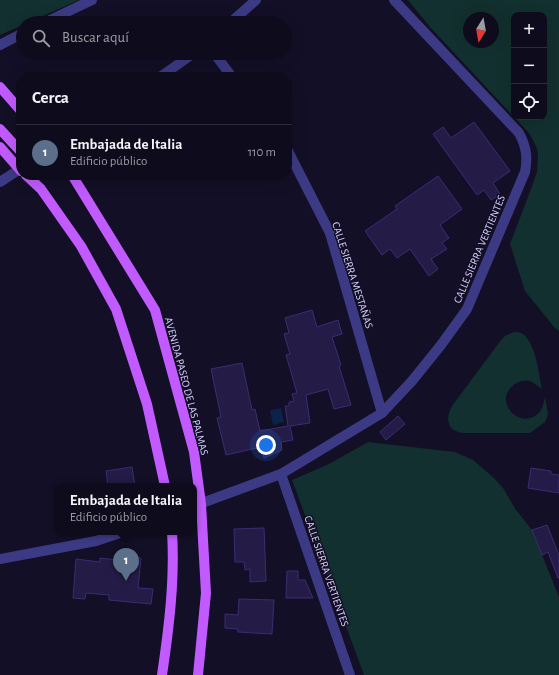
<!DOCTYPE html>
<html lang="es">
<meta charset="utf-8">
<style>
body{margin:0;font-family:"Alegreya Sans",sans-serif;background:#171425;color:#f1f3f6}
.controls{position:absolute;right:12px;top:12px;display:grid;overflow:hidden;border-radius:8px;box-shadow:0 4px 16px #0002}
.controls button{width:36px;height:36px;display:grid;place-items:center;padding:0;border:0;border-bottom:1px solid #2e2b3b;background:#0e0b1c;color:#f1f3f6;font:20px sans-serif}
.compass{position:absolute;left:463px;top:12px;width:36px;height:36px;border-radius:50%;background:#0e0b1c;box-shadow:0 4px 16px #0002;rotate:191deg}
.you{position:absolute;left:266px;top:445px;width:14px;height:14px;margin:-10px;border:3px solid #fff;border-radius:50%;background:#1a73e8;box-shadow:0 0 0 6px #1a73e833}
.badge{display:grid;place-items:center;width:26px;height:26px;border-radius:50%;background:#d93025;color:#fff;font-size:13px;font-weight:700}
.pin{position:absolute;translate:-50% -33px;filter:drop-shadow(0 1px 2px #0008)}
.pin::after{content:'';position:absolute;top:21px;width:14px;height:12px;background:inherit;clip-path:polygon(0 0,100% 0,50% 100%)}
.popup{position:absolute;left:55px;top:483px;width:142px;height:52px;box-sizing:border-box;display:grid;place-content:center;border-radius:8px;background:#0e0b1c;filter:drop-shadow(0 1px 3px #0005);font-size:13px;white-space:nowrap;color:#9b9ba3}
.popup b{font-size:15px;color:#f1f3f6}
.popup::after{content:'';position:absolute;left:50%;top:100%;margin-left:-8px;border:8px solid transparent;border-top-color:#0e0b1c}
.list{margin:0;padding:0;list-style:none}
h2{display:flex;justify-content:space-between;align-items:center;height:52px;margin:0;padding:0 16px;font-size:17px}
h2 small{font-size:13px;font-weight:400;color:#9b9ba3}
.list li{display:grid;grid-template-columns:26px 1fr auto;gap:12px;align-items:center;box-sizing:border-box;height:56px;padding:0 16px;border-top:1px solid #2e2b3b}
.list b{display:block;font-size:15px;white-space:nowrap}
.list p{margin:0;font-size:13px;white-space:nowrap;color:#9b9ba3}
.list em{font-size:13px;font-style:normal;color:#9b9ba3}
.icon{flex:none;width:22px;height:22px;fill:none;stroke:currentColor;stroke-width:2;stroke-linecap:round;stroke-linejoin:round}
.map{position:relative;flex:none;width:559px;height:675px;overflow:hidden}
.search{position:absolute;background:#0e0b1c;box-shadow:0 4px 16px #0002;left:16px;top:16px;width:276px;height:44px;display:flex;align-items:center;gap:10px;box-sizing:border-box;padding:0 14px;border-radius:22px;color:#9b9ba3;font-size:15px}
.panel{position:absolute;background:#0e0b1c;box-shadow:0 4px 16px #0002;left:16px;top:72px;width:276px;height:108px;border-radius:16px}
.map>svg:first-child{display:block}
.green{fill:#12302f;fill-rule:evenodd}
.water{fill:#0c2248}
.building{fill:#241b47;stroke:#3b2d73}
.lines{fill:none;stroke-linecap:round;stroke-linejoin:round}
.minor{stroke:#3d3a85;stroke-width:10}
.major{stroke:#c25bff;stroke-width:10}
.labels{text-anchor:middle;stroke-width:3;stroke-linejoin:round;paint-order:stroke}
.street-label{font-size:11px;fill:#d9d4ff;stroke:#130f26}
</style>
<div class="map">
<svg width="559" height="675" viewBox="0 0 559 675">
<rect width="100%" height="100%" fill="#130f26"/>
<g class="green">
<path d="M 0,0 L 79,0 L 27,23 L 23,23 L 23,25 L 0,35 Z"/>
<path d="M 408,0 L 559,0 L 559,331 L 554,327 L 525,291 L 510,244 L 531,189 L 537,172 L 538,153 L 536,146 L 529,133 L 430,27 ZM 514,15 L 544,15 L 544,117 L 514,117 ZM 469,18 L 493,18 L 493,42 L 469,42 Z"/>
<path d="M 514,332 C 519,332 523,333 526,337 C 536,348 539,374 542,389 C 539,387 536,384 532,382 C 522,377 508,386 506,397 C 505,410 518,422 530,418 C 541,415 543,407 545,397 L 548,414 L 545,422 L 530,433 L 463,433 C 447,431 445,419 452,406 L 501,340 L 505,336 Z"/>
<path d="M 368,442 L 455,452 L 473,460 L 494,478 L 503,488 L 516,510 L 532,530 L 559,597 L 559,675 L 364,675 L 292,480 L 329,464 Z"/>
</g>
<path class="water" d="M 281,408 L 284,422 L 273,425 L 270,410 Z"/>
<g class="building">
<path d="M 474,122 L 510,171 L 493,183 L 500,194 L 491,200 L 484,190 L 477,195 L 433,134 L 443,127 L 451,138 Z"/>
<path d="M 438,176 L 462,209 L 440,225 L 449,238 L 442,243 L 447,249 L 431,259 L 438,269 L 429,276 L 410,249 L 397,258 L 390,249 L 382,255 L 365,231 L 397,209 L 395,206 Z"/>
<path d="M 312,310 L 317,327 L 338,320 L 342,334 L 332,337 L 341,365 L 339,366 L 351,405 L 334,409 L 328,389 L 306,395 L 310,423 L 290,426 L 293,440 L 281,442 L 282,450 L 264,458 L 261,447 L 226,455 L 217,418 L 221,417 L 211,369 L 242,363 L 252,410 L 255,409 L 260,431 L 288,426 L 285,406 L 289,406 L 289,402 L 294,401 L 292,394 L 297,393 L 286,355 L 290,354 L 284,334 L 289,333 L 285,318 Z"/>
<path d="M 398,416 L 405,424 L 386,440 L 380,432 Z"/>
<path d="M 132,467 L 135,486 L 108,486 L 106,471 Z"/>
<path d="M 531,468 L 551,471 L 551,474 L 559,475 L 559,493 L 528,488 Z"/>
<path d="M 547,525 L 559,555 L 559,578 L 558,578 L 548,552 L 542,555 L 532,530 Z"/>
<path d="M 264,528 L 266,581 L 250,582 L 250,569 L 245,570 L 244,562 L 235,562 L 234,529 Z"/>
<path d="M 126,557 L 141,558 L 138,588 L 153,589 L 151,604 L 109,600 L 109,595 L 86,593 L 85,599 L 73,598 L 76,559 L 100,562 L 100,558 L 126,561 Z"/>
<path d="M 287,571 L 298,571 L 298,580 L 305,580 L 313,598 L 286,598 Z"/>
<path d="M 239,599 L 274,600 L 272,634 L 238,632 L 238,629 L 225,628 L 225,614 L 238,615 Z"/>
</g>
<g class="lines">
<g class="minor">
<path d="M 44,23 L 92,0"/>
<path d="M 230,23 L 256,0"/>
<path d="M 0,45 L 23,33"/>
<path d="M 214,53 L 232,77"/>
<path d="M 160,77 L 194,53"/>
<path d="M 287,149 L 330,233 L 382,413"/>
<path d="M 0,182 L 20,169"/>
<path d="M 281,474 L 350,675"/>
<path d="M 194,506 L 281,474 L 382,413 L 412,381 L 441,345 L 467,309 L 525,172 C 528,157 526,146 519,133 L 394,0"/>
<path d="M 0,559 L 96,541 L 123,532"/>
</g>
<g class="major">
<path d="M 0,87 L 21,111"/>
<path d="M 0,129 L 21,152"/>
<path d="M 0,147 L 21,171"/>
<path d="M 26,175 L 41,189 L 81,246 L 116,309 L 147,404 L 165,486"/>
<path d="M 72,175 L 155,310 L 194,452 L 201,504 L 206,593 L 198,675"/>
<path d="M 162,675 C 169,628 175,579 172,532"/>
</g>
</g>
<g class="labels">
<g class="street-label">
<text transform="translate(479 249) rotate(-67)" y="4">CALLE SIERRA VERTIENTES</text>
<text transform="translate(353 275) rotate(72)" y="4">CALLE SIERRA MESTAÑAS</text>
<text transform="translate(187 386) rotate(75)" y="4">AVENIDA PASEO DE LAS PALMAS</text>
<text transform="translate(327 571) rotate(71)" y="4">CALLE SIERRA VERTIENTES</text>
</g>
</g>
</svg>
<div class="controls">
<button>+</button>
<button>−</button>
<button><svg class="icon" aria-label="locate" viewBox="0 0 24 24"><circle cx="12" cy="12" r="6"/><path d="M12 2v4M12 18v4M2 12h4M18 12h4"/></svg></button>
</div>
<svg class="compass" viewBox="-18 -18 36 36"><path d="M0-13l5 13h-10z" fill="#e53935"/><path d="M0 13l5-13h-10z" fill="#9b9ba3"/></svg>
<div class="you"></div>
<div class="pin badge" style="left:126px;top:581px;background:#5c6f8a">1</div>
<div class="popup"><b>Embajada de Italia</b>Edificio público</div>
<div class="search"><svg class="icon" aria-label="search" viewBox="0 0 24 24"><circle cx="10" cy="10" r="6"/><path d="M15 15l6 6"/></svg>Buscar aquí</div>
<section class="panel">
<h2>Cerca<small></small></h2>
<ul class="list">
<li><span class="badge" style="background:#5c6f8a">1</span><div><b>Embajada de Italia</b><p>Edificio público</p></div><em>110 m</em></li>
</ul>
</section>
</div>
